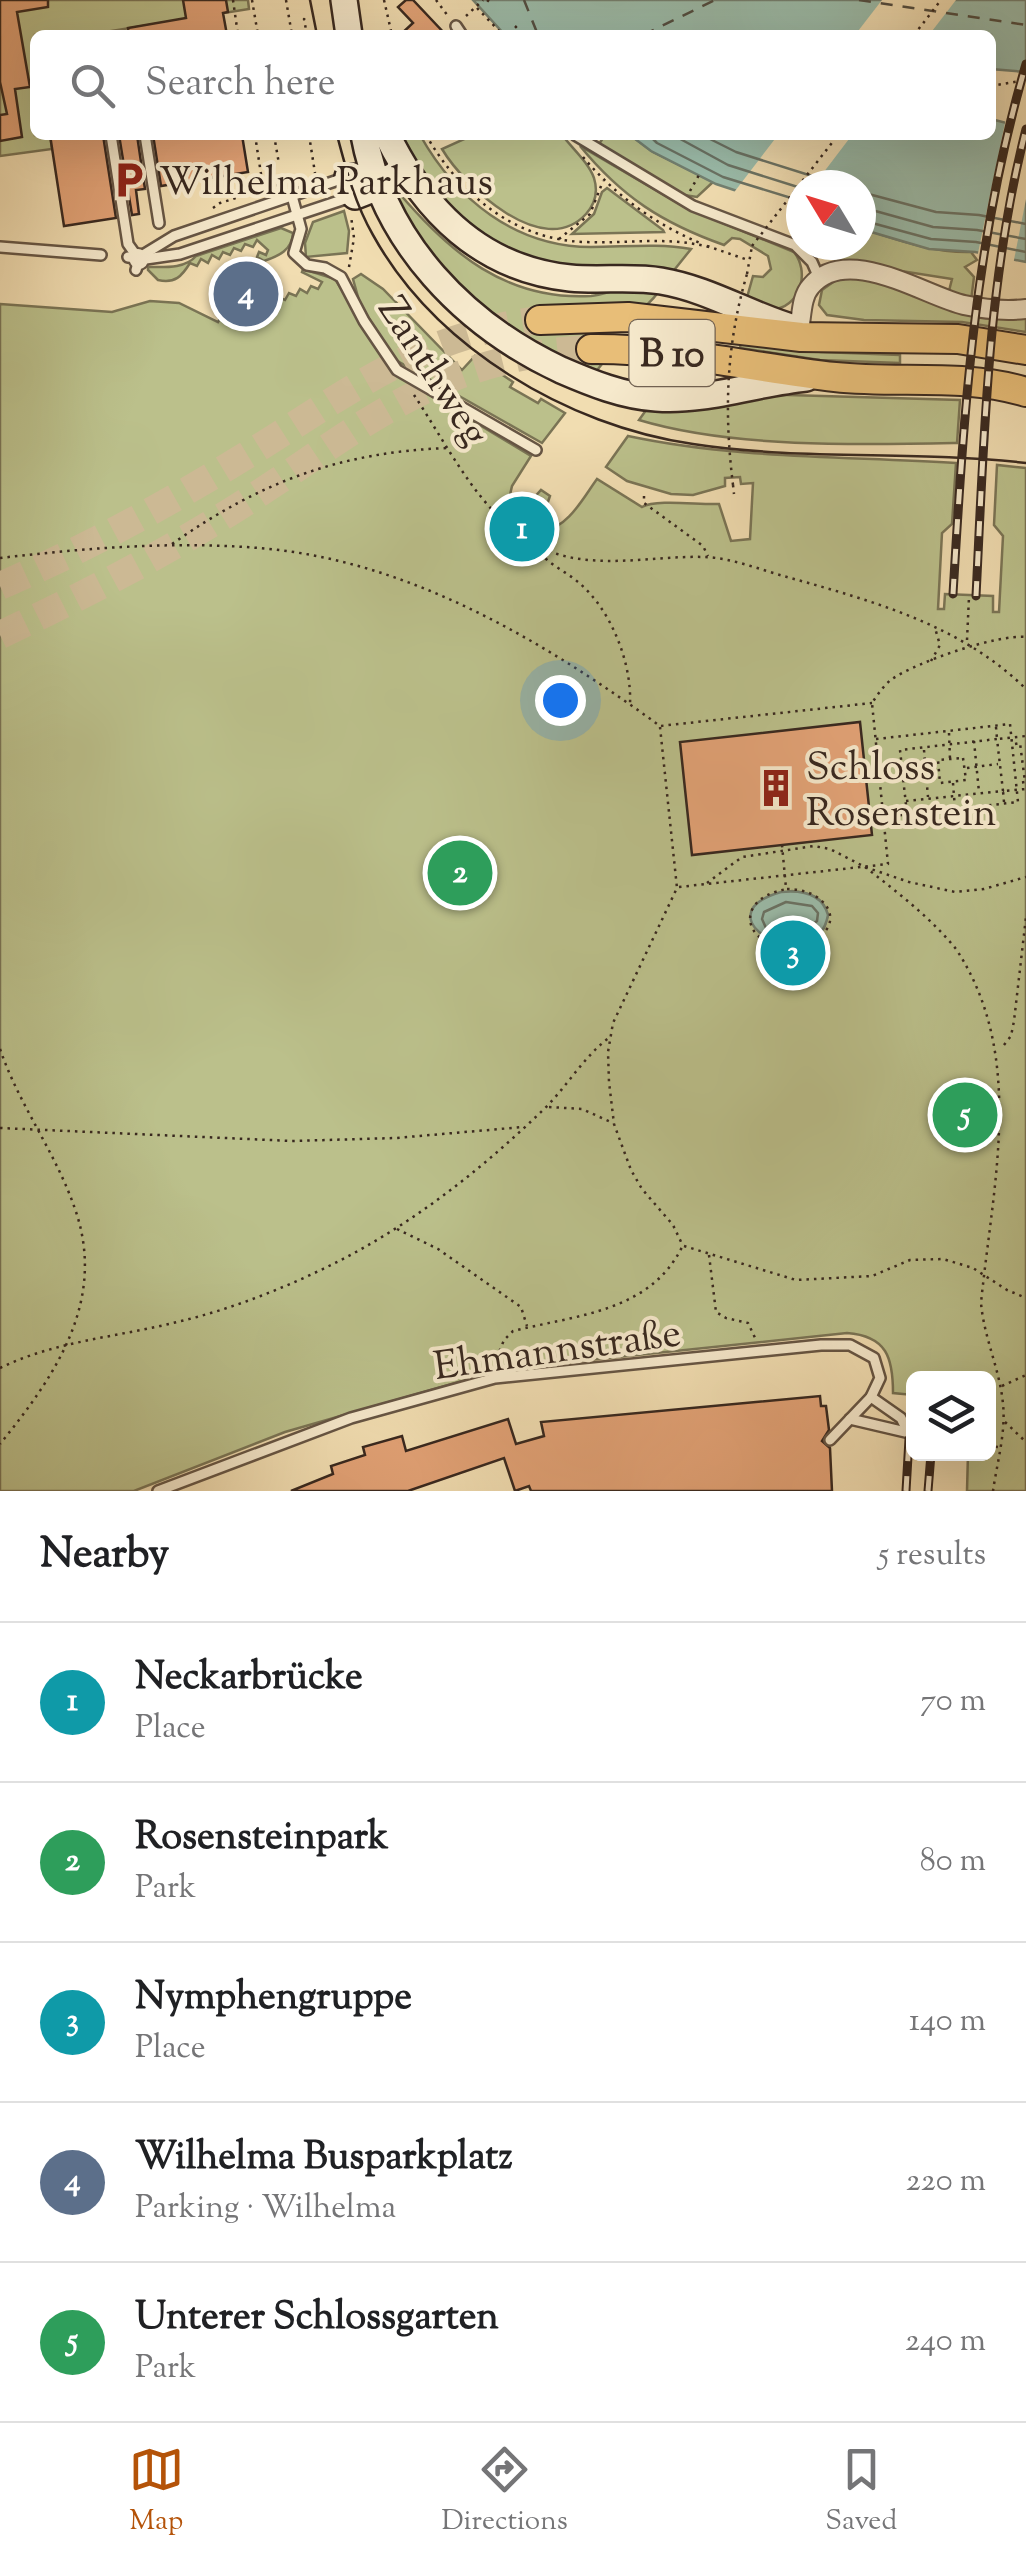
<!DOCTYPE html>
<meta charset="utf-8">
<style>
body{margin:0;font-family:"Sorts Mill Goudy",serif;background:#f2f2f2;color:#202124}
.controls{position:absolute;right:30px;bottom:30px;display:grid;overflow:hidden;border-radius:15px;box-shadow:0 10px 40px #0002}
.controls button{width:90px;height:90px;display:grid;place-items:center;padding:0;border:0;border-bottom:2px solid #e0e0e0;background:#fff;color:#202124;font:50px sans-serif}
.compass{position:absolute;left:786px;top:170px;width:90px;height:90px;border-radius:50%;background:#fff;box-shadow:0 10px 40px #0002;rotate:308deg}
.you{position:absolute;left:560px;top:700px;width:35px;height:35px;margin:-25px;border:8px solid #fff;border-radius:50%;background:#1a73e8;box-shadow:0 0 0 15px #1a73e833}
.badge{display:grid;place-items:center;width:65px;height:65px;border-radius:50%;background:#b45309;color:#fff;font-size:32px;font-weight:700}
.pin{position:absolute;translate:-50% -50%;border:5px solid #fff;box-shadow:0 2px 10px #0006}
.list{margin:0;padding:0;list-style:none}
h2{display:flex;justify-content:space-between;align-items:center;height:130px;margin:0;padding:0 40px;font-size:42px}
h2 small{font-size:32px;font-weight:400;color:#757577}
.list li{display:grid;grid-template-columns:65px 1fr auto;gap:30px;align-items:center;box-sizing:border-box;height:160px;padding:0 40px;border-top:2px solid #e0e0e0}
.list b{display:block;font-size:38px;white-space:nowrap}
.list p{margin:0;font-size:32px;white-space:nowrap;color:#757577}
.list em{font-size:32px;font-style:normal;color:#757577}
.icon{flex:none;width:55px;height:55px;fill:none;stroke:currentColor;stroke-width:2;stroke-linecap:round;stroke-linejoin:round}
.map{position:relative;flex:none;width:1026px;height:1491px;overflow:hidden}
.search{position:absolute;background:#fff;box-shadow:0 10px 40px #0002;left:30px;right:30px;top:30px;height:110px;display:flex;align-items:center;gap:25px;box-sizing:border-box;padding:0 35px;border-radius:15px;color:#757577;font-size:38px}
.sheet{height:930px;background:#fff}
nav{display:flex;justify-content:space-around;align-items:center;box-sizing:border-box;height:140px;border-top:2px solid #e0e0e0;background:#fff;font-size:28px;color:#757577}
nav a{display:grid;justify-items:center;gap:5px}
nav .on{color:#b45309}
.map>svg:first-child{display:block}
.green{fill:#bbc08b;stroke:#7a7455;stroke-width:2.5;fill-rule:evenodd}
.water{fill:#9bbcaa;stroke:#738172;stroke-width:2.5}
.pier{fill:#f1ddb1}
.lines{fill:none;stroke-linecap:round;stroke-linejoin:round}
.shore{stroke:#6a7264;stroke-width:2.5}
.ferry{stroke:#514d42;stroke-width:2.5;stroke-dasharray:12 10;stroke-linecap:butt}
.building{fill:#e2a276;stroke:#38281f;stroke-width:2.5}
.primary-tunnel{stroke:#ccb994;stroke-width:28;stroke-dasharray:28 14;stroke-linecap:butt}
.lane-casing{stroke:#654;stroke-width:14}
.street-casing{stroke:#654;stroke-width:22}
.secondary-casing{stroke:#38281f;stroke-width:30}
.primary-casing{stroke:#38281f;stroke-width:32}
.path{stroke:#38281f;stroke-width:2.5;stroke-dasharray:2.5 5;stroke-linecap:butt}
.lane{stroke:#f6e9cc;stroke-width:9}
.street{stroke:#f6e9cc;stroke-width:18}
.secondary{stroke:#f6e9cc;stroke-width:25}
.primary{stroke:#e8be78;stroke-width:28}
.tram{stroke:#38281f;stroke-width:2.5}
.rail-casing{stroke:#38281f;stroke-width:9}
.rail{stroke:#f6e9cc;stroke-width:5;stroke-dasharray:15;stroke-linecap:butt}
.path-bridge{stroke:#38281f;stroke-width:2.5;stroke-dasharray:2.5 5;stroke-linecap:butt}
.labels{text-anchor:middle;stroke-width:8;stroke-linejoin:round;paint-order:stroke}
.shield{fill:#f6e9cc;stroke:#716253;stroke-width:2.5}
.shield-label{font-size:38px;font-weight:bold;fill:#38281f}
.poi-label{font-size:40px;fill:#38281f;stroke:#f6e9cc;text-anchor:start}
.street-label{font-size:40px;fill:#38281f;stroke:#f6e9cc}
</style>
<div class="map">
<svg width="1026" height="1491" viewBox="0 0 1026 1491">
<rect width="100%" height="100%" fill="#f1ddb1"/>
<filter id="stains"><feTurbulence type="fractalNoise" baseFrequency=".002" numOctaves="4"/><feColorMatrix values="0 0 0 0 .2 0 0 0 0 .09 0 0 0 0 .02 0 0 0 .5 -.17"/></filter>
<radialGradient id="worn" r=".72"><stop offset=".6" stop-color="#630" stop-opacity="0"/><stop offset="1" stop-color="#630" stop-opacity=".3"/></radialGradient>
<g class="green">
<path d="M 0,0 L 248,0 L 249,9 L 111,31 L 111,35 L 35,35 L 35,135 L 50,135 L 52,149 L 0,156 Z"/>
<path d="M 394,135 L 420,135 C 456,199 515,247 591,247 C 625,247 657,243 691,249 L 671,274 L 588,270 L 507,254 L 446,209 Z"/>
<path d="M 473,135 L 562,135 C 572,148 589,163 594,178 C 598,191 595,204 586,214 C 543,261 464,186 442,149 Z"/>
<path d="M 605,135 L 630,135 L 653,152 L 713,182 L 697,197 L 684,195 L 599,144 Z"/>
<path d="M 580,146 L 688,209 L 794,252 C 809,271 802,303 777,309 L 746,301 L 753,276 L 763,277 L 771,269 L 768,256 L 740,239 L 732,238 L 724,245 C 662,223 622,197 580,146 Z"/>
<path d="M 607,188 L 663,230 L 664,232 L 572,234 L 594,214 L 602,192 Z"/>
<path d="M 399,193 C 450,253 507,301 591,296 C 601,295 611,291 621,289 C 634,287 648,289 660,290 C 644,312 617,330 590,335 L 592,364 L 602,364 L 594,374 L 518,336 L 444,276 L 392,197 Z"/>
<path d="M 344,211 L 349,231 L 347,253 L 306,257 L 305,243 L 313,222 Z"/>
<path d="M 281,228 L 293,233 C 292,250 279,256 264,261 L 257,257 L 259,252 L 266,255 L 268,250 L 257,240 L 253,247 L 245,244 L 241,251 L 234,248 L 230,255 L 223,252 L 219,259 L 212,255 L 208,263 L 201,259 L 197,266 L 190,263 C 182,276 175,284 158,280 L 148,270 L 148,267 C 164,267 185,269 196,256 Z"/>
<path d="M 867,230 C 901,241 934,253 971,252 L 977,260 L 965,267 L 974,277 L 971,301 L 949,291 L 952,279 L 844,262 L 811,245 L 861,245 L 861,238 L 865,238 Z"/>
<path d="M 303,269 L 335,279 L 395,374 L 531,456 L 512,486 L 507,508 L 510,511 L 531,501 L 541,490 L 550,496 L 541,522 L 543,531 C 568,528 583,498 597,479 L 642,507 C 657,499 698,505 719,504 L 731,541 L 750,539 L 753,483 L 741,484 L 740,477 L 725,478 L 725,486 L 693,495 L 671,494 L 627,481 L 606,467 L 628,436 C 736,459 846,456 956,463 L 952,524 L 942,533 L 938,609 L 944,609 L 945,594 L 993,596 L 993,612 L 999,612 L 1003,536 L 994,525 L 997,465 L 1026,468 L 1026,1491 L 967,1491 L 968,1454 L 988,1454 L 988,1379 L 914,1379 L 913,1395 L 893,1393 C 893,1358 887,1336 847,1333 L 504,1369 L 285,1432 L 134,1491 L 0,1491 L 0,304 L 112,312 L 150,301 L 179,303 L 218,322 L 222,315 L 229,319 L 233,311 L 240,315 L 244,308 L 252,311 L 255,304 L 263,307 L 266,300 L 274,304 L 278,297 L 285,300 L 289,293 L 296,296 L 300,289 L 307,293 L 311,286 L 318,289 L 322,282 L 302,272 ZM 792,891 C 809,893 823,896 828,915 L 824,928 C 806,944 786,946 764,938 L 770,896 Z"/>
<path d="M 361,274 L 383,289 L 462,370 L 475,356 L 513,382 L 510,387 L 538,403 L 541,399 L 565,413 L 542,443 L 394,359 L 360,304 L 353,279 Z"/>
<path d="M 858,277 L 1026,314 L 1026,332 L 962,322 L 864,320 L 827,315 L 819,305 L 822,290 L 836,280 Z"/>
<path d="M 741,341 L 821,352 L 900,355 L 900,363 L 820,360 L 740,348 Z"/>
<path d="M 757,394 L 960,400 L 957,443 C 860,445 732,448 639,420 L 649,406 Z"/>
</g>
<g class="water">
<path d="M 473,0 L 1026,0 L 1026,72 L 991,69 L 991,35 L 505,35 Z"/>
<path d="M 991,119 L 1026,128 L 1026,262 L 975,252 L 929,249 L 861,229 L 861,185 L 801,185 L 801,212 L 716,184 L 651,151 L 630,135 L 991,135 Z"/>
<path d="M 781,892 C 801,890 822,893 828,915 C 816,981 695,917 781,892 Z"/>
</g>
<g class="pier">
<path d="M 882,0 L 956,0 L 929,35 L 855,35 Z"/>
<path d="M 1006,118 L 1026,123 L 1026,199 L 1013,265 L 977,258 Z"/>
<path d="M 778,135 L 852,135 L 814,185 L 801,185 L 801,202 L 791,214 L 732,195 Z"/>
</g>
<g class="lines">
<g class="shore">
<path d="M 649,135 L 657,143 L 723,177 L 801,201"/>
<path d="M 673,135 L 728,165 L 801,188"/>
<path d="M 702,135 L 736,152 L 812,176 L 826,185"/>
<path d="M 861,192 L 936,212 L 979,215 L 1026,224"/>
<path d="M 861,207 L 933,227 L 977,230 L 1026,239"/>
<path d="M 861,220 L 931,239 L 976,242 L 1026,252"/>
<path d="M 786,902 L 812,906 L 818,913 L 817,921 C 802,934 784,937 766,928 L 762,919 L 764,912 Z"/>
</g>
<g class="ferry">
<path d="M 524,0 L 538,35"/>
<path d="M 859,0 L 1026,25"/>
<path d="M 643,35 L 715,0"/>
</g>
</g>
<g class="building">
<path d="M 0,0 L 48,0 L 48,7 L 17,12 L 30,87 L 15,89 L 22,137 L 0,141 L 0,115 L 7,114 L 0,82 Z"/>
<path d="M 183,0 L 226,0 L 228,12 L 223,13 L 227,35 L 129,35 L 128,28 L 186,18 Z"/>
<path d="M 406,0 L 413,0 L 446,35 L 400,35 L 413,23 L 398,7 Z"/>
<path d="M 50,135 L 103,135 L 116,218 L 64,226 Z"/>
<path d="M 119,135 L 137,135 L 145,189 L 136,190 L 139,214 L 132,215 Z"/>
<path d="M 153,135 L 242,135 L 248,172 L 161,186 Z"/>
<path d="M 860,722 L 872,835 L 692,855 L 680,742 Z"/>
<path d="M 820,1396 L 821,1406 L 826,1406 L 829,1430 L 822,1441 L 830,1448 L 832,1491 L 531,1491 L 529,1486 L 515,1491 L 504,1458 L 408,1491 L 291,1491 L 333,1474 L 331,1466 L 365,1455 L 363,1447 L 402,1436 L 406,1451 L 508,1419 L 516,1444 L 544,1436 L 541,1422 Z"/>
</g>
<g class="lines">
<g class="primary-tunnel">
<path d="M 0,586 C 83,550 160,508 237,461 C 342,398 413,336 540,320"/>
<path d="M 0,635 C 76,599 151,561 222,517 C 351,438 430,355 591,349"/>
</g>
<g class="lane-casing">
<g id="lane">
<path d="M 456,26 L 462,35"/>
<path d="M 111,135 L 128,244 L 138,258"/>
<path d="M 145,135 L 159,223"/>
<path d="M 575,135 L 693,206 L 795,245 L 812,262 L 819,278"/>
<path d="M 292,196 L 301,229 L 294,253 L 307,265 L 325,268 L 341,277 L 364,321 L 397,370 L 536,450"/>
<path d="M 0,247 L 101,255"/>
<path d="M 128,257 L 138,258 L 174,236 L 344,178"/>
<path d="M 136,270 L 139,260 L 180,254 L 351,197"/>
<path d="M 871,1397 L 901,1418 L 907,1430"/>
<path d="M 850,1419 L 914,1434"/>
<path d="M 158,1491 L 351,1418 L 495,1378 L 821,1345 L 850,1345 L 874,1358 L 880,1378 L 871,1397 L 830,1440"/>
</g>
</g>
<g class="street-casing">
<g id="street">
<path d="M 138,258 L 139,260"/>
<path d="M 799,330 C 802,315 801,297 811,286 C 847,243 925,296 964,305 C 983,309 1007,311 1026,309"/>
</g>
</g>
<g class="secondary-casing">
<g id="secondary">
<path d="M 344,0 L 349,35"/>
<path d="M 364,135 C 384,243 465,325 561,370 C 591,383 623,396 656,398 C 705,402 756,383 806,378"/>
<path d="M 387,135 C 424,211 482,269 570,278 C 600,281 631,276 661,281 C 709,289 751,316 797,329"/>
<path d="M 348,177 L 388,179"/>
<path d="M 355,196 L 378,187 L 391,177"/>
</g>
</g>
<g class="primary-casing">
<g id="primary">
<path d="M 540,320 L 628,317 L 801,337 L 958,339 L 1026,350"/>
<path d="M 591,349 C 674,348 753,368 835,377 C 899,384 963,373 1026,392"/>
</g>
</g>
<g class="path">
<path d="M 233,0 L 238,35"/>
<path d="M 252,0 L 258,35"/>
<path d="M 286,0 L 292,35"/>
<path d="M 384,0 L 392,35"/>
<path d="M 436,0 L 448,16"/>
<path d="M 487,0 L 491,3"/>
<path d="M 477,8 L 503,35"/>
<path d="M 466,16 L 483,0"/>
<path d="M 515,26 L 524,35"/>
<path d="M 307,35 L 304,19 L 307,21"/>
<path d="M 914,35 L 941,0"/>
<path d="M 991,86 L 1026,80"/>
<path d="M 255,135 L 263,187"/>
<path d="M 274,135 L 279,164"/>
<path d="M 309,135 L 315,173"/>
<path d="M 426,135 C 460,194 514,240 585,242 C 627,244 666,236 709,247"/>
<path d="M 583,157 C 615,195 655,224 700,243"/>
<path d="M 690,191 L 699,175"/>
<path d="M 213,208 L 220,203 L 304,177"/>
<path d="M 559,239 L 590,214 L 603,181"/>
<path d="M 707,246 L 748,260"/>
<path d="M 349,267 L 354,238 L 351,216"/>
<path d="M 747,274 L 752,246"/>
<path d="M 414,395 C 448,446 479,512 532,543 C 585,574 649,555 705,557 C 732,558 761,570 787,577 C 873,601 961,625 1026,689"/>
<path d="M 733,485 L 734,494"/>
<path d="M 644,496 L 644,503 L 703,546 L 708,556"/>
<path d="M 172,544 C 260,482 340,452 448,448"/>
<path d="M 536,547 C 545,563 564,570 578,582 C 610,608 632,662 630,704"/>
<path d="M 0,558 C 86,548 173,541 259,548 C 408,560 542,640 660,726 L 872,703"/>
<path d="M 967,640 L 969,597"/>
<path d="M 931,661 L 940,645 L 935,628"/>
<path d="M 660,727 L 677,888 L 613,1023 L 608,1052 L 609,1082 L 614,1124 L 631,1170 L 642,1189 L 673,1225 L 683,1246"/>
<path d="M 996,727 L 997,739 L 1026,736"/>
<path d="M 949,733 L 950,759"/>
<path d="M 876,739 L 1010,724 L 1018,802 L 885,817"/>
<path d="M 974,741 L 979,792"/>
<path d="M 1015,744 L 1020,743 L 1025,782 L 1018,783"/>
<path d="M 924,750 L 928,797"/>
<path d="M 963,758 L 966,780 L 940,783 L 938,760 Z"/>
<path d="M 967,768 L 998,764"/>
<path d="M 904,775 L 936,772"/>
<path d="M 953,783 L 955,809"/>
<path d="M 906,801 L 1003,791 L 997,739 L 900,750 L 907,814"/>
<path d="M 1004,802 L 1003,791 L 1026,789"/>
<path d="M 782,845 L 786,888"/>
<path d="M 865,867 C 897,892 930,917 956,949 C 1026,1055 993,1182 981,1303 C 984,1338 1000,1370 1003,1404 C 1006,1432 997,1463 993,1491"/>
<path d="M 707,883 L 742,857 L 814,846 L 830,849 L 865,867 L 909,882 L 955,892 L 984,889 L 1026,877"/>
<path d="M 679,887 L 888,864 L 872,703 C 878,694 884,685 892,679 C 917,662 997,634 1026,637"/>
<path d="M 787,889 C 832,889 850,932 801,944 C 749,957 725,900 787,889 Z"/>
<path d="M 780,947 L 782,963 L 807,960 L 805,945"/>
<path d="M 1004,1045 L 1011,1036 L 1014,1021 L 1026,917"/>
<path d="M 0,1049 C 19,1105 56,1153 75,1209 C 107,1300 56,1375 0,1444"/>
<path d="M 549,1107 L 582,1109 L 613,1123"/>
<path d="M 0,1128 L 292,1141 L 396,1138 L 523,1127"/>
<path d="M 397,1229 L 438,1249 L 521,1307 L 527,1326"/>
<path d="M 684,1246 L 796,1280 L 872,1276 L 910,1260 L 943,1259 L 973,1268 L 1007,1290 L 1026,1298"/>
<path d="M 709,1255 L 716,1312 L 726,1318 L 748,1323 L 756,1340"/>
<path d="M 494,1365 L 504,1340 L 513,1331 C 577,1315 650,1312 682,1247"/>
<path d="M 0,1368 C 55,1341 118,1337 177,1322 C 233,1309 290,1286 341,1260 C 416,1221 482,1169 543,1110 C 567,1087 583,1057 610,1037"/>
<path d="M 1002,1386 L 1026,1375"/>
<path d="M 1005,1422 L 1026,1442"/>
<path d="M 988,1446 L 998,1447"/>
</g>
<use href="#lane" class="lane"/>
<use href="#street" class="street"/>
<use href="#secondary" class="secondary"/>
<use href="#primary" class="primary"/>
<g class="tram">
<path d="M 310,0 L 317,35"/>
<path d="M 337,135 C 346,169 355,204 373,235 C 435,347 567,426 693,444 C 803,461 915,450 1026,463"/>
</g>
<g class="rail-casing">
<g id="rail">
<path d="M 953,594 C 964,410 974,242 1026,64"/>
<path d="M 976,596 C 984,439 987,282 1026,129"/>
<path d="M 906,1491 L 909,1439"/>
<path d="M 928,1491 L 931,1454"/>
</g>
</g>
<use href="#rail" class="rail"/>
<g class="path-bridge">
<path d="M 752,246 L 838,135"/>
<path d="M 733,485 C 724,412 726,345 747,274"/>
</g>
</g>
<defs>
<g id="parking-bare" transform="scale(3)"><path d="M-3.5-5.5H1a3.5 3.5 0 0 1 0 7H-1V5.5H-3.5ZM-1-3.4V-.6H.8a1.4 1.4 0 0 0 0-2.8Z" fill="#8f2418" stroke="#f6e9cc" stroke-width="2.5" paint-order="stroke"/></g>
<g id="building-bare" transform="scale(3)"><path d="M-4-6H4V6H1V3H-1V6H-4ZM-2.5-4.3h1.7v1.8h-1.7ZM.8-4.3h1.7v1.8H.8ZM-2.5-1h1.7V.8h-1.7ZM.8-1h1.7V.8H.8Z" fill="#8f2418" stroke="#f6e9cc" stroke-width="2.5" paint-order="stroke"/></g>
</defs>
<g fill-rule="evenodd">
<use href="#parking-bare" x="129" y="180"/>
<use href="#building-bare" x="776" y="788"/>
</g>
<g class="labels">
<rect class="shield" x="629.5" y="320" width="85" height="66" rx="8"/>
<g class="shield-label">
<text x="672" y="366">B 10</text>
</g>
<g class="poi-label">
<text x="159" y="194">Wilhelma Parkhaus</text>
<text x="806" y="779">Schloss<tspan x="806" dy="46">Rosenstein</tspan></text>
</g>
<g class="street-label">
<text transform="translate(435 370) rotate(57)" y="14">Zanthweg</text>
<text transform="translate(557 1348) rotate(-8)" y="14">Ehmannstraße</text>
</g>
</g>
<rect width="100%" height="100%" filter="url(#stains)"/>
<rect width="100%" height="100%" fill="url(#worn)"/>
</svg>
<div class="controls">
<button><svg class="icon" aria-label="layers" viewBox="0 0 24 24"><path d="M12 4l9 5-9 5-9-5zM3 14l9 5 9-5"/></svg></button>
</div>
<svg class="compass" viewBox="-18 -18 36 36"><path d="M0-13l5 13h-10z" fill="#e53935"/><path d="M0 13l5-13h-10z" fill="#757577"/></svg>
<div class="you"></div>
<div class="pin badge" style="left:522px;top:529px;background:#0f9aa8">1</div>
<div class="pin badge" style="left:460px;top:873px;background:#2e9e5b">2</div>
<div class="pin badge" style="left:793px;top:953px;background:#0f9aa8">3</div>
<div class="pin badge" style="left:246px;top:294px;background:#5c6f8a">4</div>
<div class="pin badge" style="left:965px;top:1115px;background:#2e9e5b">5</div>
<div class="search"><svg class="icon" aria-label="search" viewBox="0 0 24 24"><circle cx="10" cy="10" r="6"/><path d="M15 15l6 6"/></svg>Search here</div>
</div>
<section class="sheet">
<h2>Nearby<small>5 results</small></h2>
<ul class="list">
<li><span class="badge" style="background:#0f9aa8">1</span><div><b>Neckarbrücke</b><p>Place</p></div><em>70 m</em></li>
<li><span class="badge" style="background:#2e9e5b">2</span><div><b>Rosensteinpark</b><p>Park</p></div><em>80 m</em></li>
<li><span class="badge" style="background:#0f9aa8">3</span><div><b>Nymphengruppe</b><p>Place</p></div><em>140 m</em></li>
<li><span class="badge" style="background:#5c6f8a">4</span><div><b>Wilhelma Busparkplatz</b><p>Parking · Wilhelma</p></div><em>220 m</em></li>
<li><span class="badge" style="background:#2e9e5b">5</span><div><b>Unterer Schlossgarten</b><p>Park</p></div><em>240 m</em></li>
</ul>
</section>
<nav>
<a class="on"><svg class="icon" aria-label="map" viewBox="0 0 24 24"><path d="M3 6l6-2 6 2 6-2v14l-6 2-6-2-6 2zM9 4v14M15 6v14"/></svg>Map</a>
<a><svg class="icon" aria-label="directions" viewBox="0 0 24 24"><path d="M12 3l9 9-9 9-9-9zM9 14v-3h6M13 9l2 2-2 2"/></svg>Directions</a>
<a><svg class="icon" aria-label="saved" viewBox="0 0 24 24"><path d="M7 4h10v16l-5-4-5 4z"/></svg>Saved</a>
</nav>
